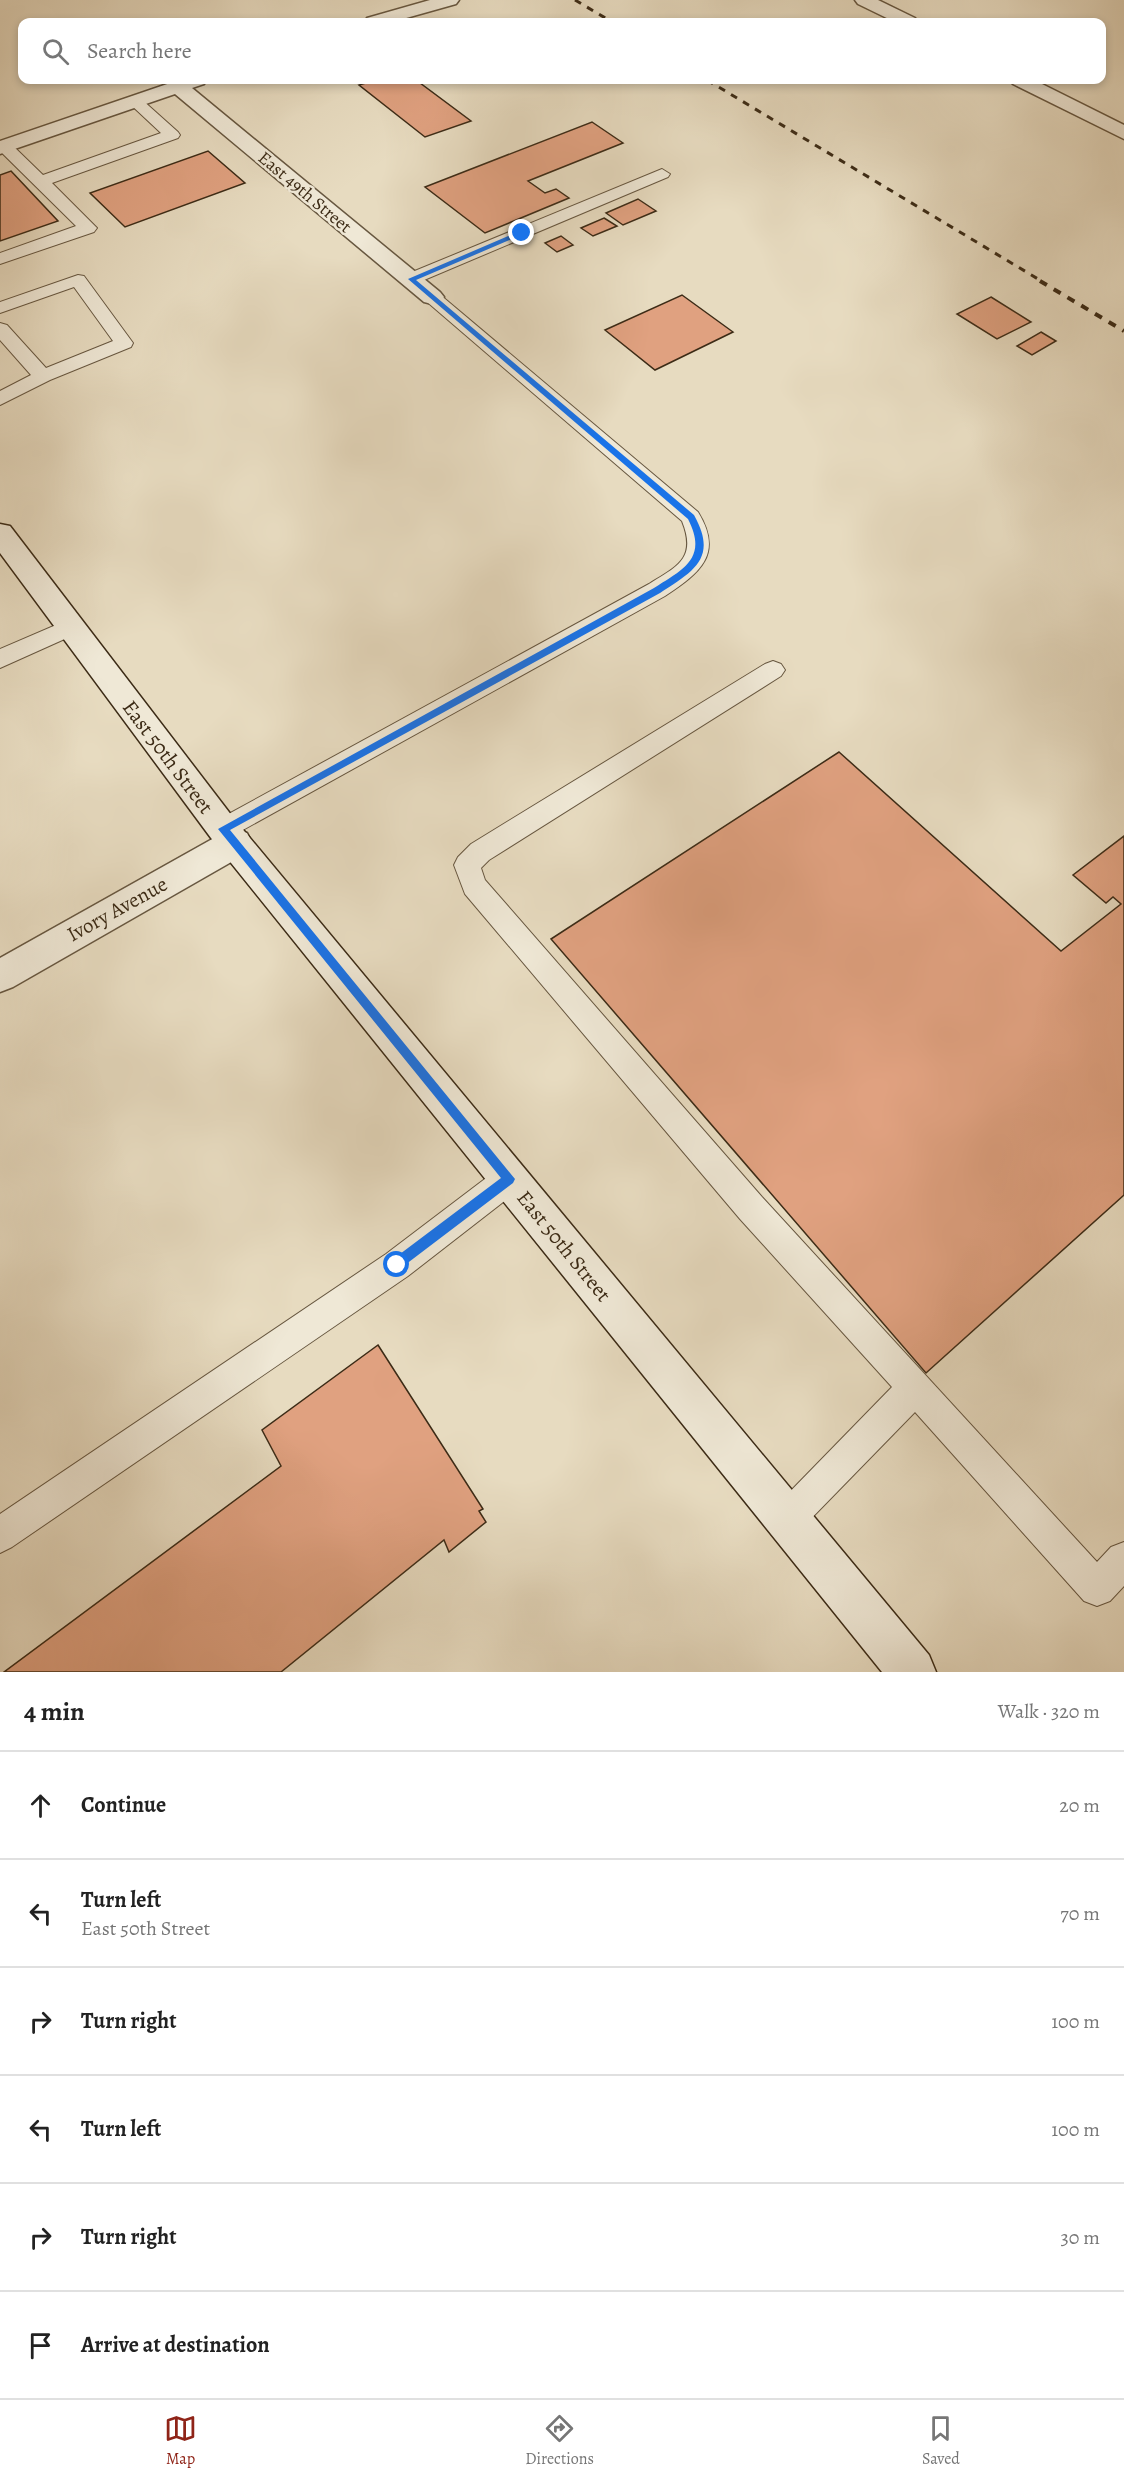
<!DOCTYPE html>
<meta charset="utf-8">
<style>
body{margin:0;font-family:Alegreya,serif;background:#f2f2f2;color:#222}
.stop{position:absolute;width:18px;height:18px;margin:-14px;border:4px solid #1a73e8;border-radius:50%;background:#fff}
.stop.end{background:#1a73e8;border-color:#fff;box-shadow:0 2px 6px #0008}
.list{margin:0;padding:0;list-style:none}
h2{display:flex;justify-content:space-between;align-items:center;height:78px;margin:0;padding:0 24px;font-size:26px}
h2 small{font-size:20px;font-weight:400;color:#767676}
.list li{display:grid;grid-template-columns:39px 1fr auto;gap:18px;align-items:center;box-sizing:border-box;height:108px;padding:0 24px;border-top:2px solid #e0e0e0}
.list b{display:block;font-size:22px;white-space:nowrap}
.list p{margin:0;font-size:20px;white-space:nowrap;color:#767676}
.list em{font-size:20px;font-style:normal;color:#767676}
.icon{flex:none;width:33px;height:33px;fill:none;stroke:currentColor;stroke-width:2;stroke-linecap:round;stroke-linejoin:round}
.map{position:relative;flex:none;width:1124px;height:1672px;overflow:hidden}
.search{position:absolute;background:#fff;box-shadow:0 3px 9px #0003;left:18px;right:18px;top:18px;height:66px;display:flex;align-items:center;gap:15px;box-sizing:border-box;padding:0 21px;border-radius:12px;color:#767676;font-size:22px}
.sheet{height:726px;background:#fff}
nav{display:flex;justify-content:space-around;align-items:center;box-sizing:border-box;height:84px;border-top:2px solid #e0e0e0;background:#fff;font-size:16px;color:#767676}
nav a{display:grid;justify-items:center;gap:3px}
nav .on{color:#8f2418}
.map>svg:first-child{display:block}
.building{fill:#e0a180;stroke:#3c2b16;stroke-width:1.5}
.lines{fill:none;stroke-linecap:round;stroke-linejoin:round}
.lane-casing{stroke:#675740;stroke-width:2}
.street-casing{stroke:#675740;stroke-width:3}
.secondary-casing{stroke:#3c2b16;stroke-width:3}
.lane{fill:#efe8d6;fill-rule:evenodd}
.street{fill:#efe8d6;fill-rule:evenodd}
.secondary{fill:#efe8d6;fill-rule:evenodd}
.rail-far1{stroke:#3c2b16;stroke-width:3;stroke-dasharray:7 7;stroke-linecap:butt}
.rail{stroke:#3c2b16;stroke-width:4;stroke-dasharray:8 8;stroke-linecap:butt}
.route{fill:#1a73e8}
.labels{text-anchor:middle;stroke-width:5;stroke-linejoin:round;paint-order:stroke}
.far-street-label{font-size:18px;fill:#3c2b16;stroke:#efe8d6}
.street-label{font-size:21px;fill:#3c2b16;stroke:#efe8d6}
</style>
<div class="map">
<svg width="1124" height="1672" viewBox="0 0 1124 1672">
<rect width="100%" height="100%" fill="#e7dbc0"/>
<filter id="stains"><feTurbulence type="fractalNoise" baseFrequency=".00333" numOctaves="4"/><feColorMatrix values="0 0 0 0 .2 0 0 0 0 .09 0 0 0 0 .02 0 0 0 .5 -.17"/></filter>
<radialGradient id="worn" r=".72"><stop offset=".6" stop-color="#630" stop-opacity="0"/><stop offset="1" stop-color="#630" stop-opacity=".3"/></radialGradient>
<g class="building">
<path d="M 376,80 L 416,80 L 471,121 L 425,137 L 359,85 Z"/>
<path d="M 592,122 L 623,143 L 528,181 L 545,193 L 556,189 L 569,198 L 485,233 L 425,187 Z"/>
<path d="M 208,151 L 245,183 L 125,227 L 90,193 Z"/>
<path d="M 11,171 L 58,221 L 0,241 L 0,175 Z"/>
<path d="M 638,199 L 656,211 L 623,225 L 606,213 Z"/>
<path d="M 604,218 L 617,226 L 593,236 L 581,228 Z"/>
<path d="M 561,236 L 573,245 L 557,252 L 545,243 Z"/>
<path d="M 682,295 L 733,332 L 655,370 L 605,330 Z"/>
<path d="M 991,297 L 1031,322 L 997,339 L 957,314 Z"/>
<path d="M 1041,332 L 1056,341 L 1032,355 L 1017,346 Z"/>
<path d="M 839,752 L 1061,951 L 1121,904 L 1113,897 L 1106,903 L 1073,875 L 1124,836 L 1124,1195 L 926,1373 L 551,939 Z"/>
<path d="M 378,1345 L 483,1509 L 479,1511 L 486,1522 L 449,1552 L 444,1540 L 281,1672 L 4,1672 L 281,1466 L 262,1430 Z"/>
</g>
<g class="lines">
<g class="lane-casing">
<g id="lane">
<path d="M 135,96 L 140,98 L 178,132 L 180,135 L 178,138 L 52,183 L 97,228 L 94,232 L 0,264 L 0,253 L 76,226 L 0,151 L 0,143 L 11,144 L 43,175 L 161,133 L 130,104 L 127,101 Z"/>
<path d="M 662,169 L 670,174 L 668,177 L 417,283 L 405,283 L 402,279 L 405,275 Z"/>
<path d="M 78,275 L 84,276 L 133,343 L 131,347 L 50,380 L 0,405 L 0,391 L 31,375 L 0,340 L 0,323 L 7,325 L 46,368 L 113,341 L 74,287 L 0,313 L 0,302 Z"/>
<path d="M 432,292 L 438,293 L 698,512 C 724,554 700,573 665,596 L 232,836 L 223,839 L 214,836 L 210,829 L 214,822 L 649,584 C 678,566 697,558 682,521 L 426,301 L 423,297 L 426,293 Z"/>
<path d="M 70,619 L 78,621 L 81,627 L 78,633 L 0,668 L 0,649 Z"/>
<path d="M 773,661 L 781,664 L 785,670 L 781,676 L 489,860 L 481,868 L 485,880 L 762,1197 L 1097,1562 L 1111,1547 L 1124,1542 L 1124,1586 L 1110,1601 L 1097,1606 L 1084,1601 L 915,1412 L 799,1531 L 787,1536 L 775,1531 L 770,1519 L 775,1507 L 892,1387 L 740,1219 L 465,894 L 454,865 L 458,857 L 471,844 L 765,664 Z"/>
<path d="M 509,1164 L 520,1169 L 524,1179 L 520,1189 L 408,1276 L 12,1547 L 0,1553 L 0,1514 L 386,1254 L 498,1169 Z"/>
</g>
</g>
<g class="street-casing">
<g id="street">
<path d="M 430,0 L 459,0 L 456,4 L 392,22 L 365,22 L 367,18 Z"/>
<path d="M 855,0 L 878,0 L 915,18 L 917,22 L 895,22 L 858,4 Z"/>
<path d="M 179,80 L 206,80 L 204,84 L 192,88 L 440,292 L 444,297 L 440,302 L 432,304 L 424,302 L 175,94 L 0,154 L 0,141 Z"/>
<path d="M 1010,80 L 1034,80 L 1124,125 L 1124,139 L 1013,84 Z"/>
<path d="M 235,829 L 247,833 L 252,843 L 247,853 L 13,987 L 0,992 L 0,958 L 223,833 Z"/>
</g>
</g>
<g class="secondary-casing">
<path id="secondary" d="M 0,524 L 10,526 L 235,820 L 929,1655 L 936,1672 L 882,1672 L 211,838 L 0,553 Z"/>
</g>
<use href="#lane" class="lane"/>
<use href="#street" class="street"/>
<use href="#secondary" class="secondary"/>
<g class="rail-far1">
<path d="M 575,0 L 612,22"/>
<path d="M 707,80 L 1043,282"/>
</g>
<path class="rail" d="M 1040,281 L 1124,331"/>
</g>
<path class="route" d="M 520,231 L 526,233 L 416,280 L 694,515 C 718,558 694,571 660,593 L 230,830 L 515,1179 L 513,1183 L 397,1271 L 392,1269 L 392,1260 L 501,1178 L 218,829 L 654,588 C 684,569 708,558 688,519 L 408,279 Z"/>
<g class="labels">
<g class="far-street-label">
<text transform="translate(305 192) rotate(40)" y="6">East 49th Street</text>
</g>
<g class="street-label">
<text transform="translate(168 757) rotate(53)" y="7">East 50th Street</text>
<text transform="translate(117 909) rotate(-29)" y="7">Ivory Avenue</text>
<text transform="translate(564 1246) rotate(51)" y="7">East 50th Street</text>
</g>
</g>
<rect width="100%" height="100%" filter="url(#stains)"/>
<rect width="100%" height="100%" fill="url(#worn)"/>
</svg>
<div class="stop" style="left:397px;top:1265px"></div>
<div class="stop end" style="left:522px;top:233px"></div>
<div class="search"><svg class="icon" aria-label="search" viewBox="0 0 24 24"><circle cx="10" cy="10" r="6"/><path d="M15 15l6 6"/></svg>Search here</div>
</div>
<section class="sheet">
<h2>4 min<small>Walk · 320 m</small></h2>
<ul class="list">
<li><svg class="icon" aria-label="ahead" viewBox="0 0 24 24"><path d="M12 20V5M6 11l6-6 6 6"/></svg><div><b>Continue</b></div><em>20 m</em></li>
<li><svg class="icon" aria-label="left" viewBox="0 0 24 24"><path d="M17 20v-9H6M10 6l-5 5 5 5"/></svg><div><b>Turn left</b><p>East 50th Street</p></div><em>70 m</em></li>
<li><svg class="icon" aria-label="right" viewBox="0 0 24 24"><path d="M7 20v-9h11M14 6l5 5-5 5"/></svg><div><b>Turn right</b></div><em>100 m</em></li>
<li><svg class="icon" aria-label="left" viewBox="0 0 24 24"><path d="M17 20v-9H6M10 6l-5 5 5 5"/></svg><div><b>Turn left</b></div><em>100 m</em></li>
<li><svg class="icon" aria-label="right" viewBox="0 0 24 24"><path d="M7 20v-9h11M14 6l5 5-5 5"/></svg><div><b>Turn right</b></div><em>30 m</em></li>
<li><svg class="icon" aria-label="arrive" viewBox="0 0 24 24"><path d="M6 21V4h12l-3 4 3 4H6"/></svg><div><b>Arrive at destination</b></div></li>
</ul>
</section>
<nav>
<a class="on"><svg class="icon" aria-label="map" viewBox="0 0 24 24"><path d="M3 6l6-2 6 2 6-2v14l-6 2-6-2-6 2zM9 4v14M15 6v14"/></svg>Map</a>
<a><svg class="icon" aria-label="directions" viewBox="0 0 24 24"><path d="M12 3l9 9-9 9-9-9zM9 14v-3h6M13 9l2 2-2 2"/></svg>Directions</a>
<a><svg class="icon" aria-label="saved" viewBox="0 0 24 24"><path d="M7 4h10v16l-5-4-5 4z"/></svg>Saved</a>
</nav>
